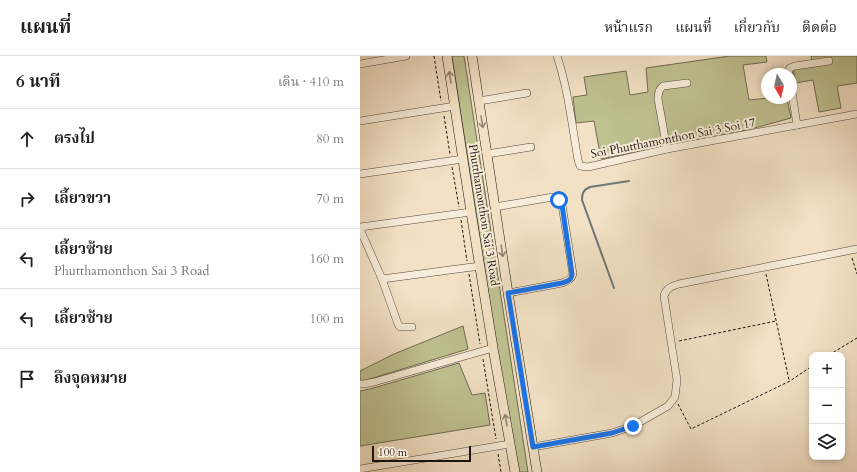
<!DOCTYPE html>
<html lang="th">
<meta charset="utf-8">
<style>
body{margin:0;font-family:Cardo,"Noto Serif Thai",serif;background:#f6f6f6;color:#222}
.controls{position:absolute;right:12px;bottom:12px;display:grid;overflow:hidden;border-radius:8px;box-shadow:0 2px 6px #0003}
.controls button{width:36px;height:36px;display:grid;place-items:center;padding:0;border:0;border-bottom:1px solid #e0e0e0;background:#fff;color:#222;font:20px sans-serif}
.compass{position:absolute;left:401px;top:12px;width:36px;height:36px;border-radius:50%;background:#fff;box-shadow:0 2px 6px #0003;rotate:171deg}
.scale{position:absolute;left:12px;bottom:10px;width:99px;box-sizing:border-box;padding-left:4px;border:2px solid #1f1510;border-top:0;font-size:11px;line-height:14px;white-space:nowrap;color:#1f1510;-webkit-text-stroke:3px #f7ecd9;paint-order:stroke}
.stop{position:absolute;width:12px;height:12px;margin:-9px;border:3px solid #1a73e8;border-radius:50%;background:#fff}
.stop.end{background:#1a73e8;border-color:#fff;box-shadow:0 1px 4px #0008}
.list{margin:0;padding:0;list-style:none}
h2{display:flex;justify-content:space-between;align-items:center;height:52px;margin:0;padding:0 16px;font-size:17px}
h2 small{font-size:13px;font-weight:400;color:#767676}
.list li{display:grid;grid-template-columns:26px 1fr auto;gap:12px;align-items:center;box-sizing:border-box;height:60px;padding:0 16px;border-top:1px solid #e0e0e0}
.list b{display:block;font-size:15px;white-space:nowrap}
.list p{margin:0;font-size:13px;white-space:nowrap;color:#767676}
.list em{font-size:13px;font-style:normal;color:#767676}
.icon{flex:none;width:22px;height:22px;fill:none;stroke:currentColor;stroke-width:2;stroke-linecap:round;stroke-linejoin:round}
.map{position:relative;flex:none;width:497px;height:416px;overflow:hidden}
header{display:flex;align-items:center;gap:24px;box-sizing:border-box;height:56px;padding:0 20px;background:#fff;border-bottom:1px solid #e0e0e0}
header strong{font-size:19px}
nav{display:flex;gap:22px;margin-inline-start:auto;font-size:14px}
main{display:flex}
aside{flex:1;background:#fff}
.map>svg:first-child{display:block}
.green{fill:#bfc191;stroke:#6f6b50}
.lines{fill:none;stroke-linecap:round;stroke-linejoin:round}
.stream{stroke:#6b7978;stroke-width:2}
.minor-casing{stroke:#54483d;stroke-width:8}
.major-casing{stroke:#1f1510;stroke-width:10}
.path{stroke:#1f1510;stroke-width:1;stroke-dasharray:3 2;stroke-linecap:butt}
.minor{stroke:#f7ecd9;stroke-width:7}
.major{stroke:#f2e1c5;stroke-width:9}
.oneway{stroke:#938574}
.route{stroke:#1a73e8;stroke-width:5}
.labels{text-anchor:middle;stroke-width:4;stroke-linejoin:round;paint-order:stroke}
.street-label{font-size:12px;fill:#1f1510;stroke:#f7ecd9}
</style>
<header>
<strong>แผนที่</strong>
<nav><a>หน้าแรก</a><a>แผนที่</a><a>เกี่ยวกับ</a><a>ติดต่อ</a></nav>
</header>
<main>
<aside>
<h2>6 นาที<small>เดิน · 410 m</small></h2>
<ul class="list">
<li><svg class="icon" aria-label="ahead" viewBox="0 0 24 24"><path d="M12 20V5M6 11l6-6 6 6"/></svg><div><b>ตรงไป</b></div><em>80 m</em></li>
<li><svg class="icon" aria-label="right" viewBox="0 0 24 24"><path d="M7 20v-9h11M14 6l5 5-5 5"/></svg><div><b>เลี้ยวขวา</b></div><em>70 m</em></li>
<li><svg class="icon" aria-label="left" viewBox="0 0 24 24"><path d="M17 20v-9H6M10 6l-5 5 5 5"/></svg><div><b>เลี้ยวซ้าย</b><p>Phutthamonthon Sai 3 Road</p></div><em>160 m</em></li>
<li><svg class="icon" aria-label="left" viewBox="0 0 24 24"><path d="M17 20v-9H6M10 6l-5 5 5 5"/></svg><div><b>เลี้ยวซ้าย</b></div><em>100 m</em></li>
<li><svg class="icon" aria-label="arrive" viewBox="0 0 24 24"><path d="M6 21V4h12l-3 4 3 4H6"/></svg><div><b>ถึงจุดหมาย</b></div></li>
</ul>
</aside>
<div class="map">
<svg width="497" height="416" viewBox="0 0 497 416">
<rect width="100%" height="100%" fill="#f2e1c5"/>
<filter id="stains"><feTurbulence type="fractalNoise" baseFrequency=".005" numOctaves="4"/><feColorMatrix values="0 0 0 0 .2 0 0 0 0 .09 0 0 0 0 .02 0 0 0 .5 -.17"/></filter>
<radialGradient id="worn" r=".72"><stop offset=".6" stop-color="#630" stop-opacity="0"/><stop offset="1" stop-color="#630" stop-opacity=".3"/></radialGradient>
<g class="green">
<path d="M 92,0 L 104,0 L 168,416 L 157,416 L 146,352 Z"/>
<path d="M 370,0 L 406,0 L 407,6 L 383,9 L 389,44 L 409,42 L 427,42 L 431,62 L 391,73 L 241,103 L 234,65 L 216,67 L 213,41 L 227,39 L 224,21 L 266,15 L 270,39 L 288,36 L 286,12 Z"/>
<path d="M 451,0 L 497,0 L 497,27 L 477,30 L 481,52 L 459,56 L 453,24 L 435,27 L 433,9 L 452,5 Z"/>
<path d="M 103,270 L 108,293 L 3,325 L 0,324 L 0,315 L 34,298 Z"/>
<path d="M 99,307 L 112,339 L 125,337 L 130,369 L 0,390 L 0,335 L 10,333 Z"/>
</g>
<g class="lines">
<path class="stream" d="M 254,232 L 222,144 C 222,137 223,134 230,131 L 269,125"/>
<g class="minor-casing">
<g id="minor">
<path d="M 197,0 C 208,33 212,69 218,104 L 220,110 L 228,111 L 307,93 L 497,58"/>
<path d="M 0,8 L 46,0"/>
<path d="M 429,18 L 428,15 L 430,12 L 435,10 L 469,5"/>
<path d="M 431,30 L 437,69"/>
<path d="M 119,45 L 167,37"/>
<path d="M 0,65 L 95,50"/>
<path d="M 307,93 L 298,43 C 298,38 299,33 303,30 L 327,27"/>
<path d="M 127,98 L 171,91"/>
<path d="M 0,118 L 103,103"/>
<path d="M 135,151 L 193,141 L 197,142 L 202,149 L 213,218 C 211,224 207,225 202,227 L 148,237"/>
<path d="M 0,171 L 111,156"/>
<path d="M 0,173 L 22,223 L 38,268 L 40,271 L 52,271"/>
<path d="M 22,223 L 120,210"/>
<path d="M 0,328 L 4,328 L 14,326 L 133,292"/>
<path d="M 173,391 L 252,377 L 273,370 L 308,350 L 315,341 L 317,324 L 304,240 C 306,232 312,230 319,228 L 497,193"/>
<path d="M 0,413 L 150,388"/>
</g>
</g>
<g class="major-casing">
<g id="major">
<path d="M 87,0 L 111,156 L 133,292 L 155,416"/>
<path d="M 112,0 L 148,237 L 177,416"/>
</g>
</g>
<g class="path">
<path d="M 74,0 L 81,45"/>
<path d="M 84,60 L 90,98"/>
<path d="M 92,111 L 99,151"/>
<path d="M 101,164 L 107,205"/>
<path d="M 492,202 L 497,218"/>
<path d="M 109,218 L 120,288"/>
<path d="M 406,218 L 429,324"/>
<path d="M 319,285 L 416,265"/>
<path d="M 469,299 L 497,282"/>
<path d="M 123,303 L 136,383"/>
<path d="M 318,348 L 331,373 L 430,325 L 452,310"/>
<path d="M 138,398 L 141,416"/>
</g>
<use href="#minor" class="minor"/>
<use href="#major" class="major"/>
</g>
<defs><path id="oneway-shaft" d="M-6 0H5M1.5-3L5.5 0L1.5 3" fill="none" stroke-width="1.6" stroke-linecap="round" stroke-linejoin="round"/></defs>
<g class="oneway">
<use href="#oneway-shaft" transform="translate(90 21) rotate(-98)"/>
<use href="#oneway-shaft" transform="translate(122 66) rotate(81)"/>
<use href="#oneway-shaft" transform="translate(142 195) rotate(82)"/>
<use href="#oneway-shaft" transform="translate(146 364) rotate(-100)"/>
</g>
<g class="lines">
<path class="route" d="M 199,144 L 202,149 L 212,218 C 211,225 208,225 202,227 L 148,237 L 173,391 L 252,377 L 273,370"/>
</g>
<g class="labels">
<g class="street-label">
<text transform="translate(313 82) rotate(-11)" y="4">Soi Phutthamonthon Sai 3 Soi 17</text>
<text transform="translate(124 159) rotate(81)" y="4">Phutthamonthon Sai 3 Road</text>
</g>
</g>
<rect width="100%" height="100%" filter="url(#stains)"/>
<rect width="100%" height="100%" fill="url(#worn)"/>
</svg>
<div class="controls">
<button>+</button>
<button>−</button>
<button><svg class="icon" aria-label="layers" viewBox="0 0 24 24"><path d="M12 4l9 5-9 5-9-5zM3 14l9 5 9-5"/></svg></button>
</div>
<svg class="compass" viewBox="-18 -18 36 36"><path d="M0-13l5 13h-10z" fill="#e53935"/><path d="M0 13l5-13h-10z" fill="#767676"/></svg>
<div class="scale">100 m</div>
<div class="stop" style="left:199px;top:144px"></div>
<div class="stop end" style="left:273px;top:370px"></div>
</div>
</main>
